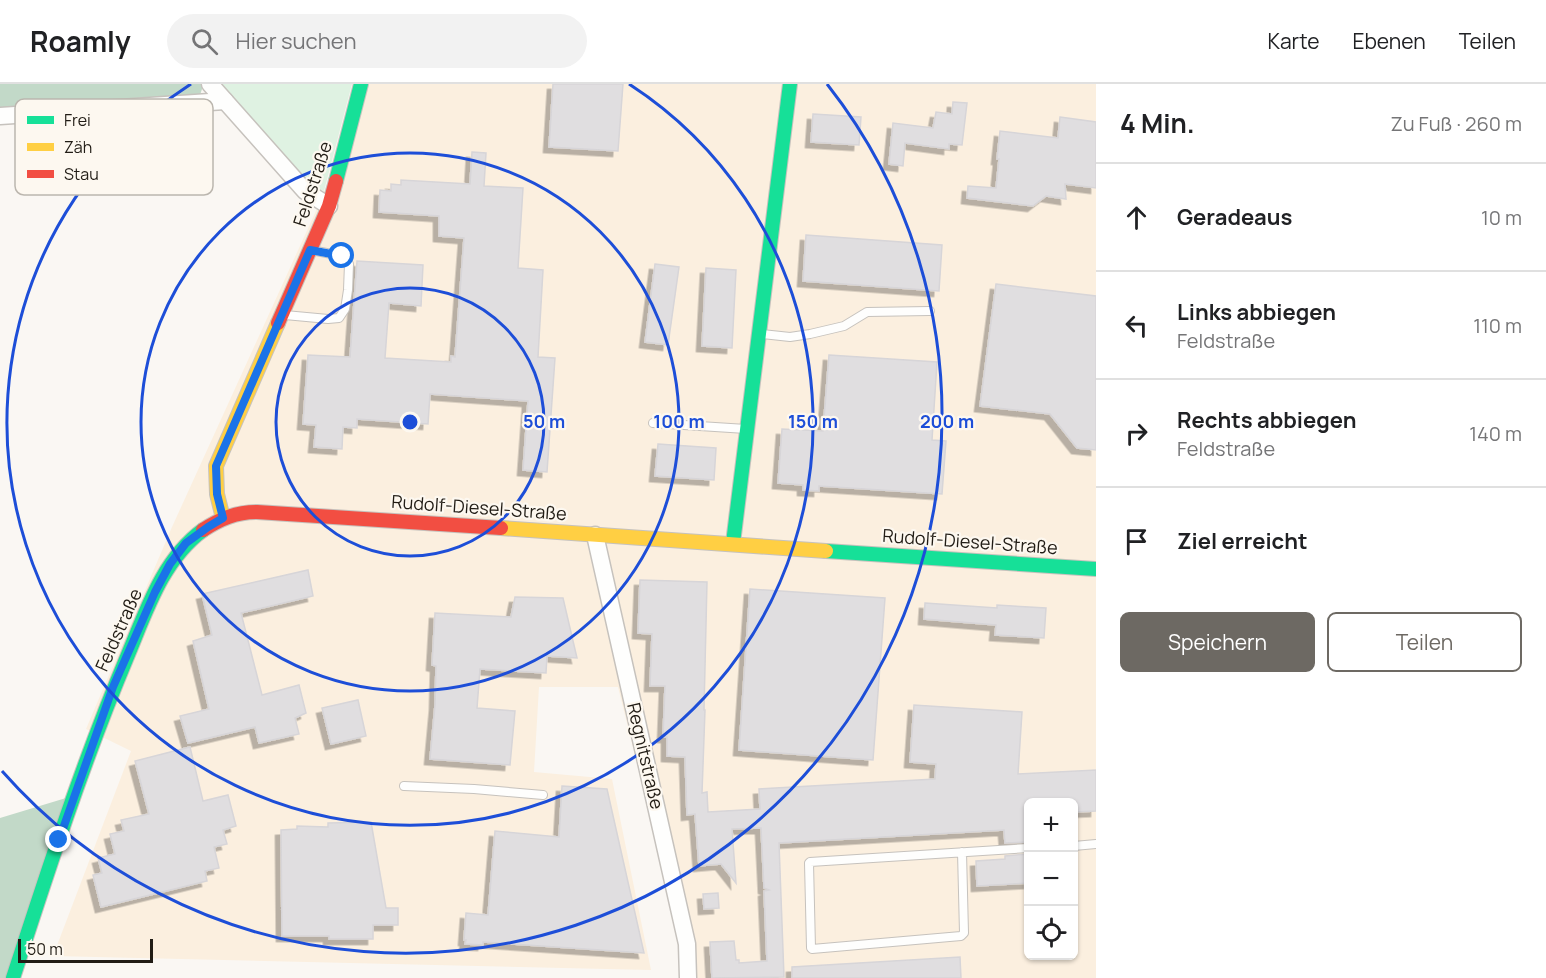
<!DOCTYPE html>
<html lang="de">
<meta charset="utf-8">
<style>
body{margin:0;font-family:Manrope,sans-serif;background:#f2f2f2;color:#202124}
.controls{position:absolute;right:18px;bottom:18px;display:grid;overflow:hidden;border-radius:9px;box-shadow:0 2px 4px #0004}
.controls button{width:54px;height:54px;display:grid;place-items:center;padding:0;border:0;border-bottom:2px solid #e0e0e0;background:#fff;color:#202124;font:30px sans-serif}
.scale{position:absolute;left:18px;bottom:15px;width:135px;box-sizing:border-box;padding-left:6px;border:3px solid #211c15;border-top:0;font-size:16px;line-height:21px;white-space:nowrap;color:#211c15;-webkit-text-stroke:4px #fdf8f0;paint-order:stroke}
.stop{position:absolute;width:18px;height:18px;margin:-14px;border:4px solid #1a73e8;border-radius:50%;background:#fff}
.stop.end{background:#1a73e8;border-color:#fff;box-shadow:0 2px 6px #0008}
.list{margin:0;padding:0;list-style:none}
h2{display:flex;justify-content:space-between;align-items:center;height:78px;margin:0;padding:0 24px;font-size:26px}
h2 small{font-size:20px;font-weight:400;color:#757577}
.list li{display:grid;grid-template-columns:39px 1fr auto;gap:18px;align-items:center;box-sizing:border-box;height:108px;padding:0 24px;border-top:2px solid #e0e0e0}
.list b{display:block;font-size:22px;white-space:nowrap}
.list p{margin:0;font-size:20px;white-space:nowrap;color:#757577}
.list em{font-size:20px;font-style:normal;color:#757577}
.actions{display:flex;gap:12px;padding:18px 24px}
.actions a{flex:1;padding:14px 0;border:2px solid #6d6963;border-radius:9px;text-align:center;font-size:21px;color:#6d6963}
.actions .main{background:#6d6963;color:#fff}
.icon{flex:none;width:33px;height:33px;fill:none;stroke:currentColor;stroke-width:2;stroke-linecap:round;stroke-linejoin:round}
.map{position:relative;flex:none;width:1096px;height:894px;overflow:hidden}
header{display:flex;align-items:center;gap:36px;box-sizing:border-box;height:84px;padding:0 30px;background:#fff;border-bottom:2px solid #e0e0e0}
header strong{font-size:28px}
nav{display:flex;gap:33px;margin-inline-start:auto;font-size:21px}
.search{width:420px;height:54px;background:#f2f2f2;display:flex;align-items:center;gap:15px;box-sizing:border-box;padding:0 21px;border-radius:33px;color:#757577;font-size:22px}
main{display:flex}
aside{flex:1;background:#fff}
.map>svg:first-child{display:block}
.built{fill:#fbefdf;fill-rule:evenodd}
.green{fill:#dff2e2}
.forest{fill:#c2d9c8}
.building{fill:#e0dee0;stroke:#d7d5d8;stroke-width:1.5;filter:url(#shadow)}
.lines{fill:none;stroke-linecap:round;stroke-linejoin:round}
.lane-casing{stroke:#c6c2bd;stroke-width:10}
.street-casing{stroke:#c6c2bd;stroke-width:19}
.fast-casing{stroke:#c6c2bd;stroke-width:16}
.slow-casing{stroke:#c6c2bd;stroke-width:16}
.jam-casing{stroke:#c6c2bd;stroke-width:16}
.lane{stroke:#fefefd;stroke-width:8}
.street{stroke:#fefefd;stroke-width:16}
.fast{stroke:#16e098;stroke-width:14}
.slow{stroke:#ffcf43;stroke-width:14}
.jam{stroke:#f24e42;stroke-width:14}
.route{stroke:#1a73e8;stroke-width:8}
.ring{fill:none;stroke:#1d4ed8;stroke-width:3}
.labels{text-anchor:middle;stroke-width:4.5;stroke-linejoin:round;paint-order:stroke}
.street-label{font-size:18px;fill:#211c15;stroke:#fdf8f0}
.key{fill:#fdf8f0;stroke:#bbb6ae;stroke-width:1.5}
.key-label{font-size:16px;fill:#211c15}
.centre{fill:#1d4ed8;stroke:#fdf8f0;stroke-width:3}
.ring-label{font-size:18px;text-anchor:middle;font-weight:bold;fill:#1d4ed8;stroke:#fdf8f0;stroke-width:4.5;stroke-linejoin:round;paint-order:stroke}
</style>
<header>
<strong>Roamly</strong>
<div class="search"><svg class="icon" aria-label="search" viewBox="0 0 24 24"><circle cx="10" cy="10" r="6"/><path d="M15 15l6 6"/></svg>Hier suchen</div>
<nav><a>Karte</a><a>Ebenen</a><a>Teilen</a></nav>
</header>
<main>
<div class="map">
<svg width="1096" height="894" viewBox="0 0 1096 894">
<defs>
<filter id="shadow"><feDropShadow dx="-5.5" dy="5.5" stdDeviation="0" flood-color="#0004"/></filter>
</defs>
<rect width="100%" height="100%" fill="#faf7f3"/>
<path class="built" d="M 369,0 L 1096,0 L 1096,894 L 683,894 L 683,864 L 618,603 L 539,603 L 534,688 L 612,695 L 651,886 L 53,872 L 131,667 L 86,645 L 172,443 L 315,129 ZM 1028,718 L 1074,718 L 1074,872 L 1028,872 Z"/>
<path class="green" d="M 219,0 L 352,0 L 324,107 L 309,101 Z"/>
<g class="forest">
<path d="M 0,0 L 202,0 L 203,2 L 200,11 L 222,24 L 0,40 Z"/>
<path d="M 66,714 L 6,894 L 0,894 L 0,734 Z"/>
</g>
<g class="building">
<path d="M 553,0 L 623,0 L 618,67 L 549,63 Z"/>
<path d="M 953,18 L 967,19 L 962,61 L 949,60 L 949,65 L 905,59 L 903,82 L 889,80 L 893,39 L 933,44 L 936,28 L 952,30 Z"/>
<path d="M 813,30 L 861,33 L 859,61 L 811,58 Z"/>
<path d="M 1060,33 L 1096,38 L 1096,104 L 1065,100 L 1066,115 L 1046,112 L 1033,122 L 967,114 L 968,102 L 996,104 L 999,75 L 997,75 L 1000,47 L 1058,54 Z"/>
<path d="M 472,68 L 486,69 L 484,102 L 523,104 L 518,184 L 543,186 L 538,273 L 555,274 L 547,388 L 523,386 L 528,317 L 430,310 L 428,340 L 357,335 L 357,344 L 343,343 L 342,365 L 314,363 L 316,341 L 303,340 L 308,271 L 350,273 L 357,177 L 423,181 L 421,222 L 389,219 L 385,274 L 451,278 L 451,272 L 455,273 L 464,154 L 439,152 L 439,132 L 379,128 L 380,106 L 391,107 L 391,100 L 401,101 L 401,96 L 470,100 Z"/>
<path d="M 806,151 L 942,161 L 939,207 L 803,197 Z"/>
<path d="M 655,180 L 679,183 L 668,261 L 645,258 Z"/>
<path d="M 706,184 L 736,186 L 732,264 L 702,262 Z"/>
<path d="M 996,200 L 1096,212 L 1096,366 L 1077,364 L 1050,330 L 980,322 Z"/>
<path d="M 829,271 L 937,278 L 932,356 L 946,357 L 942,410 L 819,402 L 819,407 L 803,406 L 803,401 L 778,399 L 782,345 L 823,347 Z"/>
<path d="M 658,360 L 716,364 L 714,396 L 655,392 Z"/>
<path d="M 308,486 L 313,512 L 241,529 L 262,611 L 299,601 L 306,629 L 295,634 L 299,650 L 259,659 L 255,643 L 188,659 L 180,632 L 209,625 L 193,557 L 212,551 L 202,510 Z"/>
<path d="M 640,496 L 707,498 L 704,626 L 705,626 L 702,709 L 707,708 L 708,728 L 760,725 L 759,705 L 935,695 L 936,680 L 910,678 L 914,621 L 1022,628 L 1018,690 L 1096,686 L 1096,727 L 1074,728 L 1074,718 L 1029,718 L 1029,758 L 1005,759 L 1004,746 L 779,759 L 784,893 L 712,894 L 710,858 L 734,857 L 736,876 L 739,876 L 739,879 L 767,877 L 764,807 L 769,806 L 764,804 L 761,744 L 732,745 L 736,799 L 721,780 L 699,782 L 695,730 L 687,731 L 685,673 L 667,672 L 667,653 L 663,653 L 665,602 L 650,602 L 652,550 L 638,549 Z"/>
<path d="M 750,505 L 885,514 L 873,676 L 739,666 Z"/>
<path d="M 515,513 L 563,514 L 577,574 L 547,572 L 546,589 L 480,585 L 477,624 L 515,627 L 510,681 L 430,675 L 435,621 L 436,582 L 432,581 L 435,529 L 511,533 Z"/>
<path d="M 925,519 L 997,524 L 997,521 L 1046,524 L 1044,554 L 995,551 L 996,541 L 924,535 Z"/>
<path d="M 358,616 L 366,652 L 331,660 L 322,624 Z"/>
<path d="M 190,663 L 203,717 L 228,711 L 236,742 L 223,746 L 227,760 L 214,763 L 219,784 L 205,787 L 207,797 L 101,823 L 93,791 L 102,789 L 98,774 L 115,770 L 110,750 L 124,747 L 121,736 L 149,730 L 135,677 Z"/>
<path d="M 562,702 L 607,705 L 644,869 L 483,858 L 483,861 L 465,860 L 466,856 L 464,856 L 466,829 L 488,831 L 495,747 L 559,753 Z"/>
<path d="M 371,738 L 386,824 L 398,824 L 398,841 L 373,841 L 373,855 L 329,855 L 329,852 L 282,852 L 281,746 L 297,745 L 297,742 L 328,743 L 328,739 Z"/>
<path d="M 1029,770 L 1029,799 L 977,802 L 976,777 L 1005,775 L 1005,772 Z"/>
<path d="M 718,809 L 719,824 L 704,825 L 703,810 Z"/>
<path d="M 960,873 L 961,894 L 792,894 L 792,883 Z"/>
</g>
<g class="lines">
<g class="lane-casing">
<g id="lane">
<path d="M 285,231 L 328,235 L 339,234 L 345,225 L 348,206 L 349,180 L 342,172 L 311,166"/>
<path d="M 762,250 L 790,253 L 810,250 L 844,242 L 867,228 L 930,227"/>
<path d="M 653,339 L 746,345"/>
<path d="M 404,702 L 474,705 L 543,711"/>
<path d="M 1074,762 L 1096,760"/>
<path d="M 962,768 L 964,849 L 961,852 L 812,865 L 811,864 L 809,779 L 810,778 L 1028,764"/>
</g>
</g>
<g class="street-casing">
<g id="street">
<path d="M 210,0 L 305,107 L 329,122"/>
<path d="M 0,32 L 225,17"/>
<path d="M 595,451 L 687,860 L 688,894"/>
</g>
</g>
<g class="fast-casing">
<g id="fast">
<path d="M 336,97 L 361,0"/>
<path d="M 733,459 L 790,0"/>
<path d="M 826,467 L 1096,485"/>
<path d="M 13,894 C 48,786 83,678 127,573 C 146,528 162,476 203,446"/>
</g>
</g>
<g class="slow-casing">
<g id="slow">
<path d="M 223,434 L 217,410 L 216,382 L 278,239"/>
<path d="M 501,444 L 826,467"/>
</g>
</g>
<g class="jam-casing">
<g id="jam">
<path d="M 278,239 L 329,122 L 336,97"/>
<path d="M 203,446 C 220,435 236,428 257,428 L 501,444"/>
</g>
</g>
<use href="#lane" class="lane"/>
<use href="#street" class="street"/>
<use href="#fast" class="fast"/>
<use href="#slow" class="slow"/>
<use href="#jam" class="jam"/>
</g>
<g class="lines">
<path class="route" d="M 59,756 L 113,603 L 155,508 L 170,480 L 186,459 L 208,443 L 223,434 L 217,410 L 216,382 L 310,166 L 342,172"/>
</g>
<g class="ring">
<circle cx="410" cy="338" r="134"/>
<circle cx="410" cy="338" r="269"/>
<path d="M629 0A403 403 0 1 1 191 0"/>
<path d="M827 0A537 537 0 0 1 2 687"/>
</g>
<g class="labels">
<g class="street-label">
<text transform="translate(313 100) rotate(-72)" y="6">Feldstraße</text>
<text transform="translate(479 424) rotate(4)" y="6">Rudolf-Diesel-Straße</text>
<text transform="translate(970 458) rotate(4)" y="6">Rudolf-Diesel-Straße</text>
<text transform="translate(119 546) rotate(-66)" y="6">Feldstraße</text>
<text transform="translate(645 672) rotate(77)" y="6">Regnitstraße</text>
</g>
</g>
<rect x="15" y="15" width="198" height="96" rx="9" class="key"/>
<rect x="27" y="32" width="27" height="8" fill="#16e098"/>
<rect x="27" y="59" width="27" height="8" fill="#ffcf43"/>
<rect x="27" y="86" width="27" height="8" fill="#f24e42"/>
<g class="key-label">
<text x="64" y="42">Frei</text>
<text x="64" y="69">Zäh</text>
<text x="64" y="96">Stau</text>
</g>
<circle cx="410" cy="338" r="9" class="centre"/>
<g class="ring-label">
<text x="544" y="344">50 m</text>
<text x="679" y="344">100 m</text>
<text x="813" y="344">150 m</text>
<text x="947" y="344">200 m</text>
</g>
</svg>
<div class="controls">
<button>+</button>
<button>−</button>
<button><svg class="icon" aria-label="locate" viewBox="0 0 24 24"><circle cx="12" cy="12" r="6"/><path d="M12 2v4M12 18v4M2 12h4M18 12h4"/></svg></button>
</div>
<div class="scale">50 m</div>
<div class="stop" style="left:342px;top:172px"></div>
<div class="stop end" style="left:59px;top:756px"></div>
</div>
<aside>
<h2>4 Min.<small>Zu Fuß · 260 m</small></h2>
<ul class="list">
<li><svg class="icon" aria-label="ahead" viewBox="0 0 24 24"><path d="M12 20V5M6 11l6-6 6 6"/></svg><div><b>Geradeaus</b></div><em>10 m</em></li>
<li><svg class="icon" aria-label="left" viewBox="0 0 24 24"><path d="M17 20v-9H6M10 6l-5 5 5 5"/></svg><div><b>Links abbiegen</b><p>Feldstraße</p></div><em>110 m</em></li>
<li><svg class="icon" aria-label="right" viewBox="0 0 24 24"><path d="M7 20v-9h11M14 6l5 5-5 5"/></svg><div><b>Rechts abbiegen</b><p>Feldstraße</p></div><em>140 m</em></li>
<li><svg class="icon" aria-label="arrive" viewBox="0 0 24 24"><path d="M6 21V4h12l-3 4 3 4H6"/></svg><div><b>Ziel erreicht</b></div></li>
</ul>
<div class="actions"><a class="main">Speichern</a><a>Teilen</a></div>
</aside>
</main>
